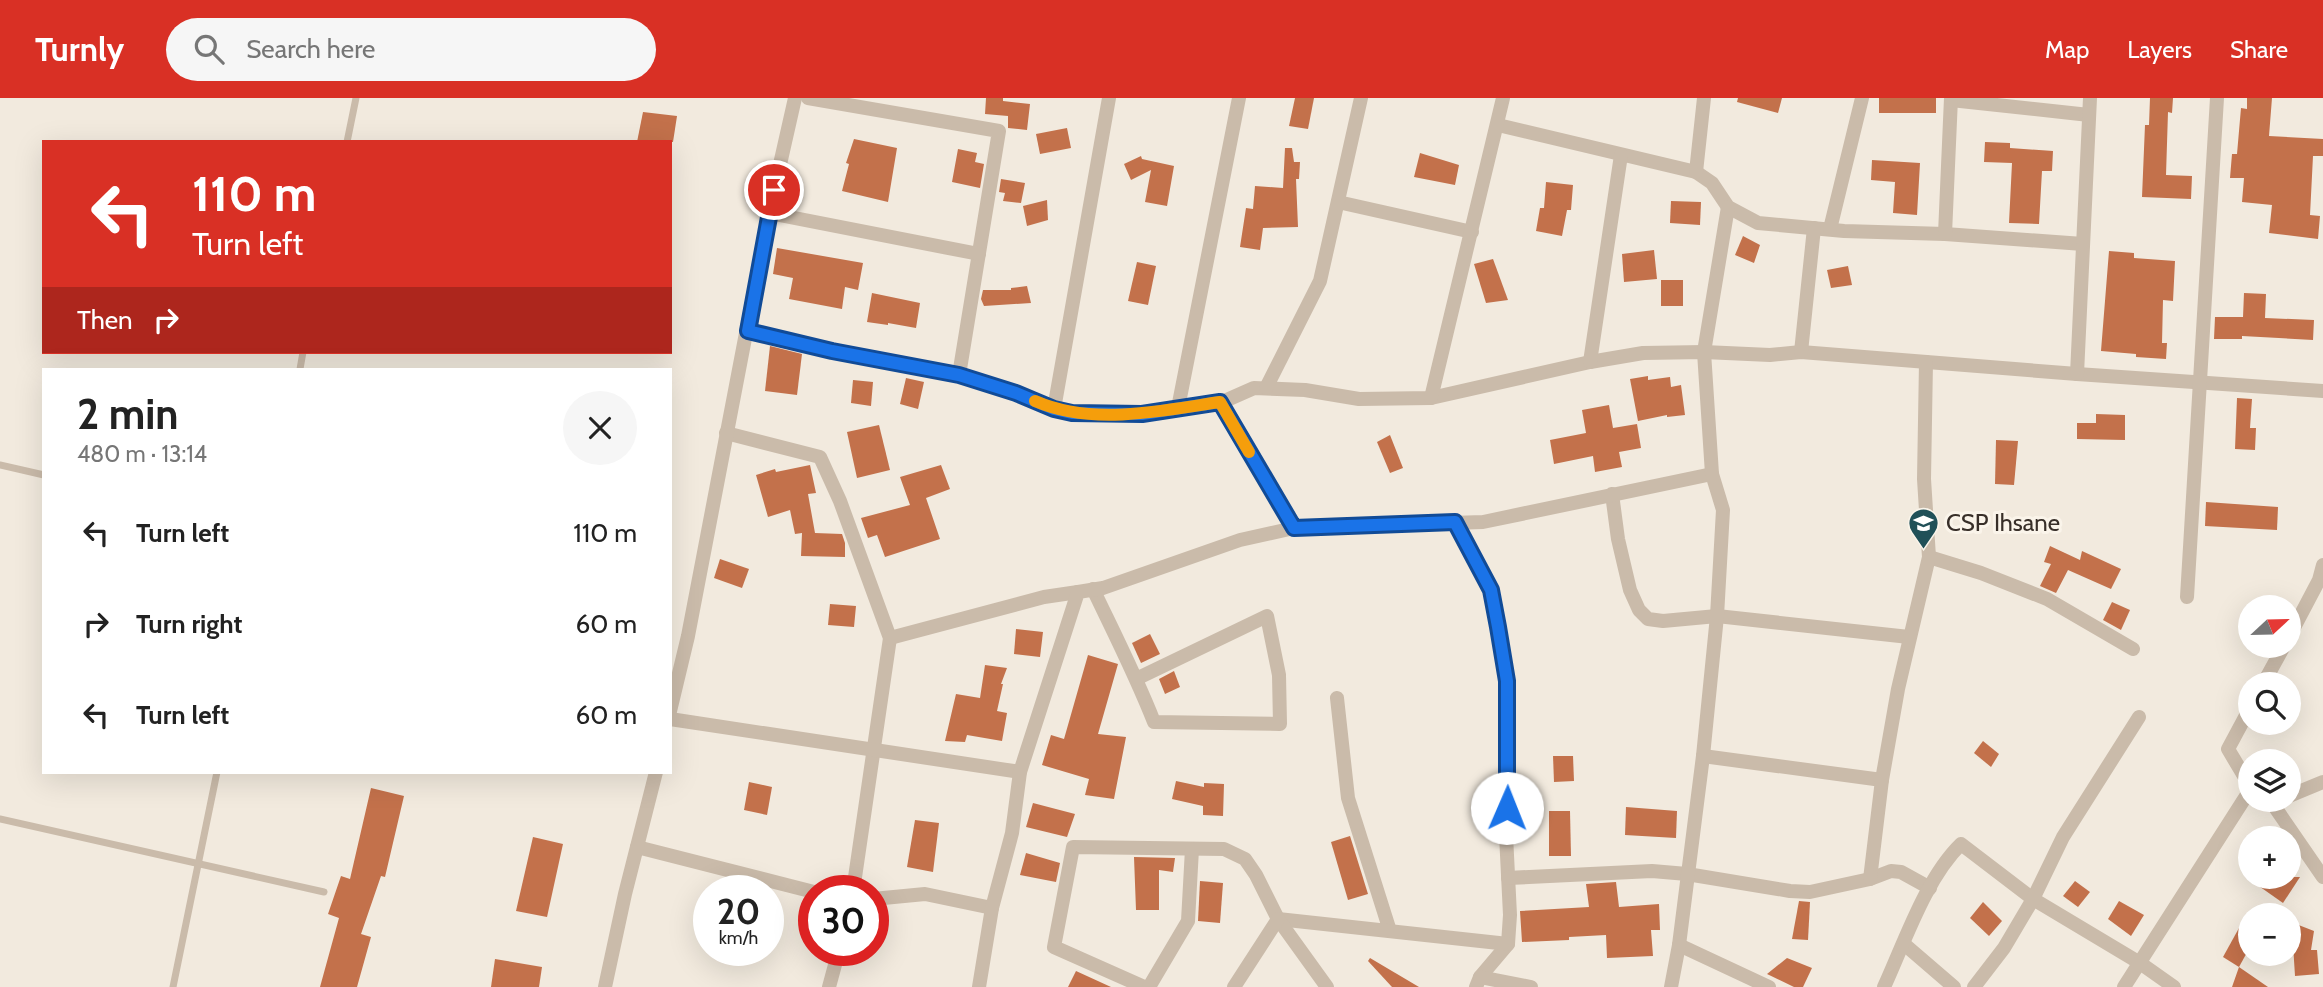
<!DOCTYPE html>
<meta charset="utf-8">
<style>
body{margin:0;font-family:Cabin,sans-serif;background:#f6f6f6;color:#222;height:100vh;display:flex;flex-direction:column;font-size:26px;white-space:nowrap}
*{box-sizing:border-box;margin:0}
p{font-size:23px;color:#767676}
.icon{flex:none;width:38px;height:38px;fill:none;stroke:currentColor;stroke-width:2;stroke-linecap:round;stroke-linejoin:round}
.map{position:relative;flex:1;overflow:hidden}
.details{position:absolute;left:42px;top:270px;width:630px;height:406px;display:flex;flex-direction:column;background:#fff;border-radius:0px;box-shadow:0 7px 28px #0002}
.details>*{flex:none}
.guide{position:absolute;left:42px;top:42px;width:630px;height:214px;border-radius:0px;box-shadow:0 7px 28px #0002;background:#d93025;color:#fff;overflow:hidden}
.needle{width:46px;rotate:68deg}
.controls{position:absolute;left:2238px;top:497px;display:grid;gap:14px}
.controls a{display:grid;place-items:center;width:63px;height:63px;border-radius:50%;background:#fff;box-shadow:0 7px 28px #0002;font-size:35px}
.speed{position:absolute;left:693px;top:777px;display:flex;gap:14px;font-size:35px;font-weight:700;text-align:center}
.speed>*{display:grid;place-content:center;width:91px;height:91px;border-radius:50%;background:#fff;box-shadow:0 7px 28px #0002;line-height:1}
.speed small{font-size:18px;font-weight:400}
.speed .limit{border:10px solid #d22;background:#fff;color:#111}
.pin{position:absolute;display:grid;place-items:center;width:60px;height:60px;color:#fff;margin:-30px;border:4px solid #fff;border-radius:50%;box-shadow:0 2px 7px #0007}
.me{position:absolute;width:77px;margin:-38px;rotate:1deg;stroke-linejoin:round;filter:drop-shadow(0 0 5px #0008)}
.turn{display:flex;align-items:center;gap:24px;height:147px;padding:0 35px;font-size:32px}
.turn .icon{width:91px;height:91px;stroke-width:2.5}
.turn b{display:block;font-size:49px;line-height:60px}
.then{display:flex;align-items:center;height:66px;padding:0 35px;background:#0003;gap:14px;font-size:26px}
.round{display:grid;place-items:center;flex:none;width:74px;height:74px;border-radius:37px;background:#f6f6f6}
.summary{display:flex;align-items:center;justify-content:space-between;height:119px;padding:0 35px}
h1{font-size:42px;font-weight:800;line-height:52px}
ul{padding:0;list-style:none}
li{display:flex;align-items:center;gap:21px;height:91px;padding:0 35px}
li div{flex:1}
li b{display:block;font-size:26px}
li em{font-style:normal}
header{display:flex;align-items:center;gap:42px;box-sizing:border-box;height:98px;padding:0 35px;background:#d93025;color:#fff}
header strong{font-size:33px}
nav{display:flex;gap:38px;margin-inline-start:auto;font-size:24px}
.search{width:490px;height:63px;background:#f6f6f6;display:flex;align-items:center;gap:18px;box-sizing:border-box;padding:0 24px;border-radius:38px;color:#767676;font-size:26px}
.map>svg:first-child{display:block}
</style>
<header>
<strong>Turnly</strong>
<div class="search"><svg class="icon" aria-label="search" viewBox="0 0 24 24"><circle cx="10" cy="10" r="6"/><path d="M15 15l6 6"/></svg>Search here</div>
<nav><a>Map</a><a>Layers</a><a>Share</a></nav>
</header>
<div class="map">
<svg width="2323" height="889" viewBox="0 0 2323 889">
<rect width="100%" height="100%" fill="#f2eade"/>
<!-- building -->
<g fill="#c3714b">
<polygon points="986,0 1003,0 1003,3 1030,6 1027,32 1008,30 1008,18 985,16"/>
<polygon points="1295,0 1314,0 1308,31 1289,28"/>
<polygon points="1738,0 1782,0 1778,15 1737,4"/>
<rect x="1879" y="0" width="57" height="15"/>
<polygon points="2150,0 2173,0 2172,15 2168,14 2166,77 2192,78 2191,101 2142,99 2145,27 2149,27"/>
<polygon points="2247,0 2272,0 2269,38 2323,41 2323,58 2313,58 2310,117 2320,118 2318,141 2269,135 2272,107 2242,104 2244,80 2230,80 2232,56 2237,56 2241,10 2247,11"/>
<polygon points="643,14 677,18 673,44 637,44"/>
<polygon points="1067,30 1071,50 1040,56 1036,36"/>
<polygon points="854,41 897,50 888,104 842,93 849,66 846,65"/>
<polygon points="1985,44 2010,45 2010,50 2053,53 2052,73 2042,73 2039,126 2009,125 2012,65 1984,64"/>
<polygon points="1285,50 1292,50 1294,64 1300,64 1299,81 1296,81 1298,129 1263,130 1260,152 1240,149 1246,110 1253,111 1255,88 1283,90"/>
<polygon points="958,51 977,55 975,64 984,66 980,90 952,84"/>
<polygon points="1420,55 1459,67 1455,87 1414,79"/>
<polygon points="1141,58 1142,61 1174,68 1167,108 1145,104 1151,72 1131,82 1124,66"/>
<polygon points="1872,62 1920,65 1917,117 1893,115 1895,84 1871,82"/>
<polygon points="1001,81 1025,85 1021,105 1003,103 1005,95 999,94"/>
<polygon points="1546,84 1573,87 1571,112 1567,112 1562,138 1536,133 1540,110 1544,110"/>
<polygon points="1047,102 1048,122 1027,128 1023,108"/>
<polygon points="1671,103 1701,104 1700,127 1670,125"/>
<polygon points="1743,138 1760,147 1754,165 1735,157"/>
<polygon points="777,150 863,165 858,192 845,189 842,211 789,201 793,180 773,176"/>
<polygon points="1654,152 1657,181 1624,184 1622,156"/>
<polygon points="2109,153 2134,155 2134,160 2175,163 2173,203 2163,202 2162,245 2167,245 2166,261 2136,259 2136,256 2101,253"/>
<polygon points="1493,161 1508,202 1486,205 1474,166"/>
<polygon points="1137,164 1156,168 1148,207 1128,203"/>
<polygon points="1848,168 1852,187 1831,190 1827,172"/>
<rect x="1661" y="182" width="22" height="26"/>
<polygon points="1027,188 1031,205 984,208 981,201 983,192 1011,192 1011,190"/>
<polygon points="872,195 920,205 916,230 888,225 888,227 867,224"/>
<polygon points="2244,195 2266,196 2265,220 2314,222 2313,242 2242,238 2242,241 2214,241 2215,219 2243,219"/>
<polygon points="770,248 802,256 797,297 765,293"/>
<polygon points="1648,278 1648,282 1670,279 1671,289 1681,287 1685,317 1667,319 1667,317 1638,323 1630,281"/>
<polygon points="906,280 924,284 918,311 900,306"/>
<polygon points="853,282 873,284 871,308 851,305"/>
<polygon points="2237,300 2252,301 2250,330 2256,330 2255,352 2235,351"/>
<polygon points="1609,307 1613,330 1637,326 1641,350 1619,354 1622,369 1595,374 1593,358 1554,366 1550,342 1586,335 1582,312"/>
<polygon points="2096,316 2125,317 2125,342 2077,341 2077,325 2096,325"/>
<polygon points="879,327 890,372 857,380 847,334"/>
<polygon points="1390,337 1403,370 1390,375 1377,344"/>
<polygon points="1996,342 2018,343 2014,387 1995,386"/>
<polygon points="810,367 816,395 808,396 815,435 842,436 845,445 845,459 801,458 802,435 795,436 790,412 768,419 756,377 775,371 776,374"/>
<polygon points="941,367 950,391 926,400 940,441 885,459 877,437 868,440 861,420 910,407 900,379"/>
<polygon points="2206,404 2278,409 2277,432 2205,428"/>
<polygon points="2050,448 2080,462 2082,453 2121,471 2111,491 2068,472 2056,495 2040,488 2051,466 2044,464"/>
<polygon points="720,461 749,471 742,490 714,480"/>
<polygon points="2112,504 2130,512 2121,532 2103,522"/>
<polygon points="830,506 856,508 854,529 828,527"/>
<polygon points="1016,531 1043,534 1040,559 1014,556"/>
<polygon points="1150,536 1160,556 1141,565 1132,545"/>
<polygon points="1088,557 1118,566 1098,636 1126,639 1114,701 1085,697 1089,681 1042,667 1051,637 1064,641"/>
<polygon points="985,567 1007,570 1001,586 1003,586 997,613 1007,615 1002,643 967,637 965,644 945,643 956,596 980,600"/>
<polygon points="1174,573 1180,589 1165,596 1159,581"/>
<polygon points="1983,643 1999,656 1991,669 1974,655"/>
<polygon points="1553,658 1573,658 1574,683 1554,684"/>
<polygon points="1176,683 1204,689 1204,685 1224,686 1223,718 1203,717 1203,708 1172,701"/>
<polygon points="749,684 772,689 767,717 744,712"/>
<polygon points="371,690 404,698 385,779 381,778 361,836 371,839 357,889 320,889 339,820 328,816 341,778 350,781"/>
<polygon points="1033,705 1075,716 1067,739 1026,729"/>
<polygon points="1626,709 1677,713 1676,740 1625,737"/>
<polygon points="1549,713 1570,713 1571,758 1549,758"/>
<polygon points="915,722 939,725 933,774 907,769"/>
<polygon points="1350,738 1368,796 1348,802 1331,744"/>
<polygon points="533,739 563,746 547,819 516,813"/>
<polygon points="1026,755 1060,765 1056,784 1020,777"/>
<polygon points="1134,759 1175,760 1173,774 1159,772 1159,812 1136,812"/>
<polygon points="2246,779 2300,779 2283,805"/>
<polygon points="1200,783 1223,785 1220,825 1198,823"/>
<polygon points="2075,783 2090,794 2078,809 2063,798"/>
<polygon points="1616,784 1619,809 1659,806 1660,832 1651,832 1653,858 1607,860 1606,837 1569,839 1569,842 1522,844 1520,813 1589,809 1586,786"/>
<polygon points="1799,803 1810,804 1808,842 1792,841"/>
<polygon points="2119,803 2144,817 2131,838 2108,821"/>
<polygon points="1983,804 2002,823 1989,838 1970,820"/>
<polygon points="2296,826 2314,833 2311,852 2317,852 2319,876 2295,878 2293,846"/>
<polygon points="2239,830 2250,837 2250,849 2239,869 2223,859"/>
<polygon points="1370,860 1419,889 1392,889 1368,863"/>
<polygon points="1787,860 1812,870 1803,889 1794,889 1767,876"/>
<polygon points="495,861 542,869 539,889 491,889"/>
<polygon points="2239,869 2268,889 2232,889"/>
<polygon points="1076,873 1111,889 1068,889"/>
</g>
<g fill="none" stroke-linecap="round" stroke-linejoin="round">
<!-- service -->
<g stroke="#cabbaa" stroke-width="7">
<polyline points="347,44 356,0"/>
<polyline points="300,271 303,254"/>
<polyline points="0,367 44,377"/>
<polyline points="0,721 324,794"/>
<polyline points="173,889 217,674"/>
</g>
<!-- minor -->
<g stroke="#cabbaa" stroke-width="14">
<polyline points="808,0 999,33 959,277"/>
<polyline points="1951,2 2089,17"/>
<polyline points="1498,27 1696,74 1712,85 1728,109 1758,125 1844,133 1945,136 2083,146"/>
<polyline points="1696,74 1704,0"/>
<polyline points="1338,104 1472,134"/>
<polyline points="769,115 979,156"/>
<polyline points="1830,131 1862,0"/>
<polyline points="1945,136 1951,0"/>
<polyline points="748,233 832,253 959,277 1016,295 1054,311 1072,315 1142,316 1220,305 1254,290 1305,292 1359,301 1431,300 1590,264 1643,255 1704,254 1770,257 1801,254 2077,276 2323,293"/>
<polyline points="1801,254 1814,130"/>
<polyline points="1590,264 1621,57"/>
<polyline points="2077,276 2090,0"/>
<polyline points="1266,290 1320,183 1361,0"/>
<polyline points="1431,300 1503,0"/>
<polyline points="1220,305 1294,430"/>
<polyline points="1178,310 1239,0"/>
<polyline points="1054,311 1109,0"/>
<polyline points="726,335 820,359 840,403 890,540 853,793"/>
<polyline points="1612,396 1618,441 1630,492 1639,512 1648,521 1663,523 1717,518 1909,539"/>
<polyline points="1455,424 1491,492 1507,583 1509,682 1506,737 1510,817 1508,846 1480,879 1476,889"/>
<polyline points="1929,459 1981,475 2047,501 2133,551"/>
<path d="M 1093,491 C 1114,535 1136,578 1154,624 L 1280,626 L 1279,577 L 1267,518 L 1136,581"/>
<polyline points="2187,499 2217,0"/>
<polyline points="2289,539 2319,482 2323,467"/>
<polyline points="890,540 1044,499 1078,494"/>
<polyline points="2263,586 2284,548"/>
<polyline points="1337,600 1348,700 1390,833"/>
<polyline points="2250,610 2228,651 2250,688"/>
<polyline points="670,613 688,538 769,115 795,0"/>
<polyline points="670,621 1020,674"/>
<polyline points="1703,658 1882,682"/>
<polyline points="2289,698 2323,684"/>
<polyline points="2270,702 2323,779"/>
<polyline points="637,749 814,794"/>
<polyline points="1508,780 1652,773 1687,776 1790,793 1810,794 1870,781 1891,773 1901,774 1930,790"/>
<polyline points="1870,781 1882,682 1898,591 1929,459 1924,381 1926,264"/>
<polyline points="873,801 925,796 992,810"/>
<polyline points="1278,821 1508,846"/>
<polyline points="1904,846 1954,889"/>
<polyline points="1679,847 1769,889"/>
<polyline points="1480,879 1531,889"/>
<polyline points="605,889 625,796 656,674"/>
<polyline points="829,889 839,852"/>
<polyline points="979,889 992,810 1012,735 1020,674 1078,494 1103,490 1240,442 1294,430 1483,424 1712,376"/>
<polyline points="1144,889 1054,849 1073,749 1224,751 1245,761 1256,777 1278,821 1327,889"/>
<polyline points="1149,889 1188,823 1192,751"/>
<polyline points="1234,889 1278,821"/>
<polyline points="1671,889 1679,847 1703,658 1717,518 1723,412 1712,376 1704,254 1728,109"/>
<path d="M 1884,889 C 1905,843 1926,780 1961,746 L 2033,801 L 2140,865 L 2174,889"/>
<polyline points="1974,889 2004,850 2033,801 2063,739 2139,619"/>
<polyline points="2124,889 2250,692"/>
</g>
</g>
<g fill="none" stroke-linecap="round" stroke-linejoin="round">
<defs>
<polyline id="route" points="774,92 748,233 832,253 959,277 1016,295 1054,311 1072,315 1142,316 1220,304 1294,430 1455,424 1491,492 1498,529 1507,583 1507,710"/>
</defs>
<!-- route casing -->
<use href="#route" stroke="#114b97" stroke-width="18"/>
<!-- route -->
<use href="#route" stroke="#1a73e8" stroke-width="12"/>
<!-- slow -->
<path stroke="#f59e0b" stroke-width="12" d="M 1035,303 C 1092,328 1159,313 1220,304 L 1249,354"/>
</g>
<!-- icons -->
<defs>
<symbol id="school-pin" viewBox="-11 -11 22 30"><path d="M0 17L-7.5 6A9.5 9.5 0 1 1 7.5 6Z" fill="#205058" stroke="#faf4ea"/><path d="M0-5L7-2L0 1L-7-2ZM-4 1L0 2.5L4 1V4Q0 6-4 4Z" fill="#fff"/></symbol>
</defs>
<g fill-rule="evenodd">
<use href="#school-pin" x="1906" y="408" width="35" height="47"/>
</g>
<g text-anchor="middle" stroke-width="6" stroke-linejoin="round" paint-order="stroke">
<!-- poi labels -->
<g font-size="24" fill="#382f29" stroke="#faf4ea" text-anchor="start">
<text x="1946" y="433">CSP Ihsane</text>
</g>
</g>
</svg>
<div class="controls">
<a><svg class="needle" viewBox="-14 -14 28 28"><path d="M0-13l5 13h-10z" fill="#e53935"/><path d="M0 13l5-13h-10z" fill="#767676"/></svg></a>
<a><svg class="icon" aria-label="search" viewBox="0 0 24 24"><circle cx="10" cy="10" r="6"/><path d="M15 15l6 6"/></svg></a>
<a><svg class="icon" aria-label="layers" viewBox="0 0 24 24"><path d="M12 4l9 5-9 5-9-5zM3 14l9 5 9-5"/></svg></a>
<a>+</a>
<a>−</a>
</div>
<div class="speed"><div>20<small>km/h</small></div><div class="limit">30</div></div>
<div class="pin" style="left:774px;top:92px;background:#d93025"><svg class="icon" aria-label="arrive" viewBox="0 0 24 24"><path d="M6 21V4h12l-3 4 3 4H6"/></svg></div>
<svg class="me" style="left:1507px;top:710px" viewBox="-20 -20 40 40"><circle r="19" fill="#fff"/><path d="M0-13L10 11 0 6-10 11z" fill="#1a73e8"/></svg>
<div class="guide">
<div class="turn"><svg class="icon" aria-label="left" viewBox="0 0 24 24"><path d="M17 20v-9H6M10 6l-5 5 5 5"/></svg><div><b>110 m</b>Turn left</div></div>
<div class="then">Then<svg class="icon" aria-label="right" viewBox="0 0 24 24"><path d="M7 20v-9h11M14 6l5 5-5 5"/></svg></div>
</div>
<section class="details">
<div class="summary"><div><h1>2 min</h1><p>480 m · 13:14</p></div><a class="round"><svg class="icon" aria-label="close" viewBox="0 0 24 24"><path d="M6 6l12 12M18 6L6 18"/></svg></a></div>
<ul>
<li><svg class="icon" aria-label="left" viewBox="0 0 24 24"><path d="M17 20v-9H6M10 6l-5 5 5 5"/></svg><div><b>Turn left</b></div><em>110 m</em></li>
<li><svg class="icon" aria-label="right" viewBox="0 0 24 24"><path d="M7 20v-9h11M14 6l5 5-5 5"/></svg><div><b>Turn right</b></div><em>60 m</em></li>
<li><svg class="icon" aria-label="left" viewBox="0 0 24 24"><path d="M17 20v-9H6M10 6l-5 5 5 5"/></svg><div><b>Turn left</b></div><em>60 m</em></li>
</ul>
</section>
</div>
